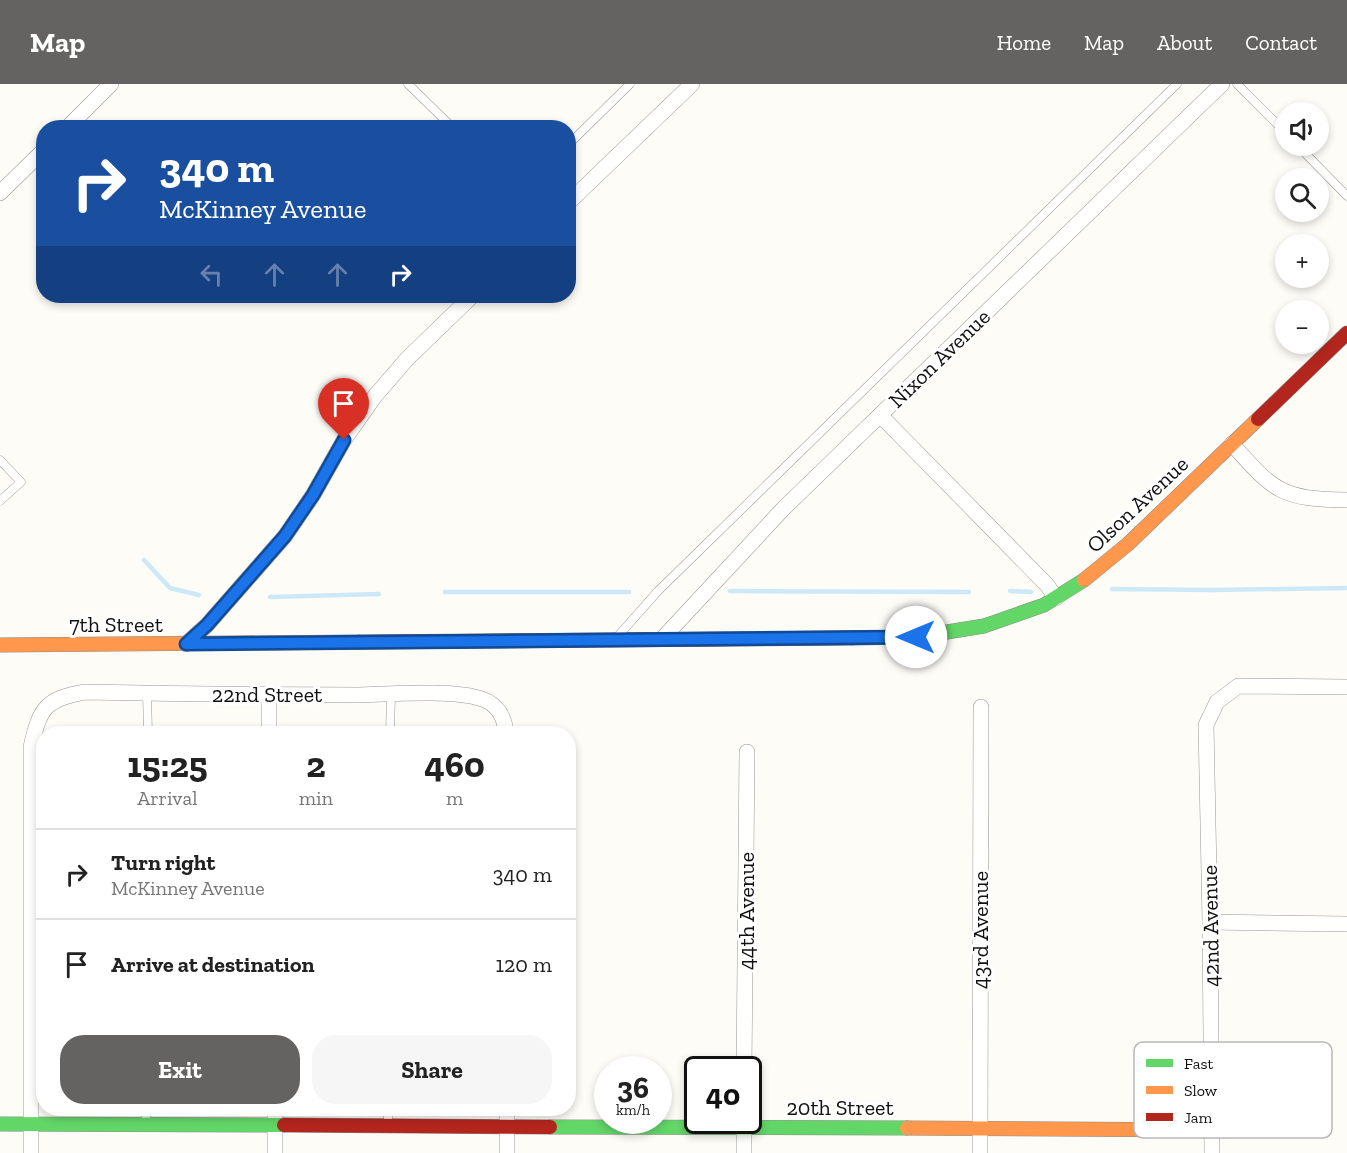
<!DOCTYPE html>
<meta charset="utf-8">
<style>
body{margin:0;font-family:"Zilla Slab",serif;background:#f6f6f6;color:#222;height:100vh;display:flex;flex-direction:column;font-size:22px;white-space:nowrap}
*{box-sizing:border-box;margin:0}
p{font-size:20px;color:#767676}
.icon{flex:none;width:33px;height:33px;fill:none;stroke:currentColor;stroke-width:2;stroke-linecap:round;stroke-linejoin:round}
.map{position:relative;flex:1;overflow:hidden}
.side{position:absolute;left:36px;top:642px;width:540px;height:390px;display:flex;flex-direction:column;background:#fff;border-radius:24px;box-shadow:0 3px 9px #0003}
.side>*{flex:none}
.hud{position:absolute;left:36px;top:36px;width:540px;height:183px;border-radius:24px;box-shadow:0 3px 9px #0003;background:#1a4fa0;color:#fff;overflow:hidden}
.fabs{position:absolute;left:1275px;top:18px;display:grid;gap:12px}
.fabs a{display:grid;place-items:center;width:54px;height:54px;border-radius:50%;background:#fff;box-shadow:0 3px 9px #0003;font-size:30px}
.speed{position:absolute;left:594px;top:972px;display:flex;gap:12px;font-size:30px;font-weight:700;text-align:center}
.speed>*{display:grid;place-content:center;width:78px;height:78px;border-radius:50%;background:#fff;box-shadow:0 3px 9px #0003;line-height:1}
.speed small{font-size:15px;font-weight:400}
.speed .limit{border:3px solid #111;border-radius:9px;background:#fff;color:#111}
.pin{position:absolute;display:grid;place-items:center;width:51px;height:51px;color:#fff;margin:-62px -26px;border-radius:50% 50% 50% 0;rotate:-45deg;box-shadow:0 0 6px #0007}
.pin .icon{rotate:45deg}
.me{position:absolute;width:66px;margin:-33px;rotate:270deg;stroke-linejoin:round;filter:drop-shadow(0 0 4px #0008)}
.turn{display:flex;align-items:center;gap:21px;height:126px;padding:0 24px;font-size:27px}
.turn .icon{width:78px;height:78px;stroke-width:2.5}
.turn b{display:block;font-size:42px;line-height:51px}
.lanes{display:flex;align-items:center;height:57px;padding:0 24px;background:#0003;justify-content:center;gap:30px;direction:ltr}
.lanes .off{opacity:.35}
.eta{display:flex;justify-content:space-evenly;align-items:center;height:102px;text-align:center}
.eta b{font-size:36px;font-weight:700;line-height:42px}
.primary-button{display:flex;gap:12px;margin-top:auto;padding:12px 24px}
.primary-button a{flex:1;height:69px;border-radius:24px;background:#646362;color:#fff;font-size:24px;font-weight:700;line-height:69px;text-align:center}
.primary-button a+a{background:#f6f6f6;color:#222}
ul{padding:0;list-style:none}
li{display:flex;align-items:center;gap:18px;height:90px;padding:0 24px;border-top:2px solid #e0e0e0}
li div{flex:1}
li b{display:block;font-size:22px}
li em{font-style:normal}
header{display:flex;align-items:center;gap:36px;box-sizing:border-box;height:84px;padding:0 30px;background:#646362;color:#fff}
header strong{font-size:28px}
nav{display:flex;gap:33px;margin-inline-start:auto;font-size:21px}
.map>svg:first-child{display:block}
</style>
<header>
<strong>Map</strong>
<nav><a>Home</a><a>Map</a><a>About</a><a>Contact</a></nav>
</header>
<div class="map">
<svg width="1347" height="1069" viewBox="0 0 1347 1069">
<rect width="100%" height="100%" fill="#fdfcf7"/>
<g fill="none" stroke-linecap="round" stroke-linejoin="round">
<!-- stream -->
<g stroke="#cde8f7" stroke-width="4.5">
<polyline points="144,476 170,504 199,511"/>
<polyline points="1112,505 1211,506 1347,504"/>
<polyline points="730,507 969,508"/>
<polyline points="1010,507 1031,508"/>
<polyline points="445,508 629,508"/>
<polyline points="270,513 379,510"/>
</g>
<defs>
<g id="lane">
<polyline points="408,0 453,44"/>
<polyline points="1237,0 1286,49"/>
<polyline points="568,61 630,0"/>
<polyline points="1298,62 1347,112"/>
<polyline points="0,376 21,398 0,417"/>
<polyline points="618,552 658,507 1177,0"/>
<polyline points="147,609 148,650"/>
<polyline points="390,650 391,610"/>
<polyline points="388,1024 388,1041"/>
<polyline points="146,1040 146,1024"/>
</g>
<g id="street">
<polyline points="67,44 111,0"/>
<polyline points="0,109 44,66"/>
<polyline points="568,119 692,0"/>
<polyline points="880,331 1047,501 1056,514"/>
<path d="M 1232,360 C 1275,408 1281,415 1347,416"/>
<polyline points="662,555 783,425 1222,0"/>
<polyline points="186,560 207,541 285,452 313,411 344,356 375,312 407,275 472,212"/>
<polyline points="269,611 269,650"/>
<polyline points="1210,838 1347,840"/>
<polyline points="744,986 747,668"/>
<path d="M 31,1069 L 31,663 C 40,624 45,615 85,608 C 176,610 267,611 359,611 C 390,610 455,605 482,615 C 497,620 505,633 506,650"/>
<polyline points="275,1069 275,1024"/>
<polyline points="507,1069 507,1024"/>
<polyline points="744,1069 744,1036"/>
<polyline points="980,1069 981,623"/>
<polyline points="1212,1069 1210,838 1206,641 1217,618 1238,602 1347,603"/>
</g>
<g id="fast">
<polyline points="852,554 916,553 984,542 1044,521 1084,496"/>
<polyline points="0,1040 284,1041"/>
<polyline points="550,1043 907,1044"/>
</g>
<g id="slow">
<polyline points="1084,496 1128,460 1258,335"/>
<polyline points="0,561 359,558"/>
<polyline points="907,1044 1212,1046"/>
</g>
<g id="jam">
<polyline points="1258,335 1347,249"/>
<polyline points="359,558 852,554"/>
<polyline points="284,1041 550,1043"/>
</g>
</defs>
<!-- lane casing -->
<use href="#lane" stroke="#979795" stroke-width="9"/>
<!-- street casing -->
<use href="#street" stroke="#979795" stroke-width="16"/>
<!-- fast casing -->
<use href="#fast" stroke="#8e8d8b" stroke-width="15"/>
<!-- slow casing -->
<use href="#slow" stroke="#8e8d8b" stroke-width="15"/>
<!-- jam casing -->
<use href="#jam" stroke="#8e8d8b" stroke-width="15"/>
<!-- lane -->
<use href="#lane" stroke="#fffffe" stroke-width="8"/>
<!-- street -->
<use href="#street" stroke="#fffffe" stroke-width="15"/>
<!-- fast -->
<use href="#fast" stroke="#63d668" stroke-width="14"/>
<!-- slow -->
<use href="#slow" stroke="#ff974d" stroke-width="14"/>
<!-- jam -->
<use href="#jam" stroke="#b3261e" stroke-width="14"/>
</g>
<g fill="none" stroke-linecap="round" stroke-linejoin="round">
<defs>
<polyline id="route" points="344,356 313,411 285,452 207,541 186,560 916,553"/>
</defs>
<!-- route casing -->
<use href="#route" stroke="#114b97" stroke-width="15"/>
<!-- route -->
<use href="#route" stroke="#1a73e8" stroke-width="10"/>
</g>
<g text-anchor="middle" stroke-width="6" stroke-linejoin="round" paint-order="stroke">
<!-- street labels -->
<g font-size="22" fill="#111" stroke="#fff">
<text transform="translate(939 274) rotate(-44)" y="8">Nixon Avenue</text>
<text transform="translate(1137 420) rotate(-43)" y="8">Olson Avenue</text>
<text x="116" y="548">7th Street</text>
<text x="267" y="618">22nd Street</text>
<text transform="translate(746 827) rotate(-90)" y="8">44th Avenue</text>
<text transform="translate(1210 842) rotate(-91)" y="8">42nd Avenue</text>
<text transform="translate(980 846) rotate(-90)" y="8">43rd Avenue</text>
<text x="840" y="1031">20th Street</text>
</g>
</g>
<!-- legend -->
<rect x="1134" y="958" width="198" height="96" rx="9" fill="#fff" stroke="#b8b8b8" stroke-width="1.5"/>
<rect x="1146" y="975" width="27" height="8" fill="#63d668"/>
<rect x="1146" y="1002" width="27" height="8" fill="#ff974d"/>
<rect x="1146" y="1029" width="27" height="8" fill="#b3261e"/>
<g font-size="16" fill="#111">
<text x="1184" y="985">Fast</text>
<text x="1184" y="1012">Slow</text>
<text x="1184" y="1039">Jam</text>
</g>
</svg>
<div class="fabs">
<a><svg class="icon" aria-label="sound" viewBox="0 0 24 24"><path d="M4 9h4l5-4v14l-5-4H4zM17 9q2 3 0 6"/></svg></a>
<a><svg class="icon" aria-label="search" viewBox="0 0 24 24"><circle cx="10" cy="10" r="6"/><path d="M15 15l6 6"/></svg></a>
<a>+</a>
<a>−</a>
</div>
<div class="speed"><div>36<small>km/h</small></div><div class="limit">40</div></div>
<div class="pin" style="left:344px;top:356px;background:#d93025"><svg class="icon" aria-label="arrive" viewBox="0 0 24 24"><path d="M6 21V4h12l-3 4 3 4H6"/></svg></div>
<svg class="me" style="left:916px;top:553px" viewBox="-20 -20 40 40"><circle r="19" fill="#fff"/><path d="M0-13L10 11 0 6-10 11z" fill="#1a73e8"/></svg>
<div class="hud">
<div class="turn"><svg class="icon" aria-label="right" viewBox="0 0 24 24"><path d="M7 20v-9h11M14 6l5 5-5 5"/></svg><div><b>340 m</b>McKinney Avenue</div></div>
<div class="lanes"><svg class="icon off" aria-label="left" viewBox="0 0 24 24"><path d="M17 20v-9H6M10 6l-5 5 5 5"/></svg><svg class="icon off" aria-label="ahead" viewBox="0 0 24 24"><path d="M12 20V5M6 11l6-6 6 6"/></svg><svg class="icon off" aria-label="ahead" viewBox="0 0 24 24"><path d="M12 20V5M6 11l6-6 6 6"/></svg><svg class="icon" aria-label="right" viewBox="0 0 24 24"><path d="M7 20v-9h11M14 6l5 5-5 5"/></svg></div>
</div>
<section class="side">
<div class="eta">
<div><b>15:25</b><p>Arrival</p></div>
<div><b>2</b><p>min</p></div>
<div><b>460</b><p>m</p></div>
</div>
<ul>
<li><svg class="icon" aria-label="right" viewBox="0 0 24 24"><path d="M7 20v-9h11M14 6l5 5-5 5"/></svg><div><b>Turn right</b><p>McKinney Avenue</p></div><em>340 m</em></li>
<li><svg class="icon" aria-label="arrive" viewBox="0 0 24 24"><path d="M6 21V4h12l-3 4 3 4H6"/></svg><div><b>Arrive at destination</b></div><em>120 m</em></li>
</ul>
<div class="primary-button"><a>Exit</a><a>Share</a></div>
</section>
</div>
